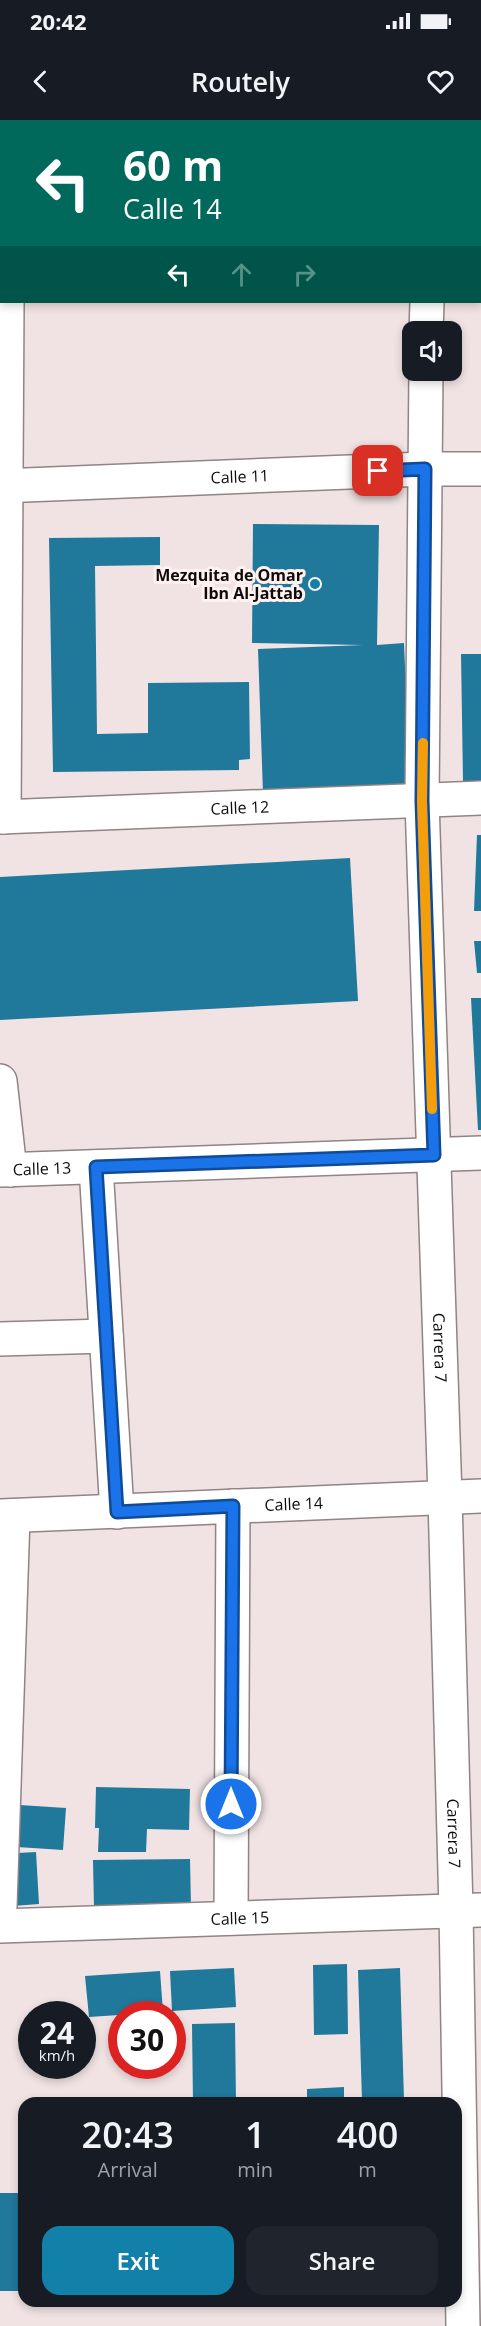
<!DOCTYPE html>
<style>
body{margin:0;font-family:"Open Sans",sans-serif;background:#20242c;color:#f1f3f6;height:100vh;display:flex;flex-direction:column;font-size:22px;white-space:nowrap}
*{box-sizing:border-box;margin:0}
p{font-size:20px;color:#9ea1a6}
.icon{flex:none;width:33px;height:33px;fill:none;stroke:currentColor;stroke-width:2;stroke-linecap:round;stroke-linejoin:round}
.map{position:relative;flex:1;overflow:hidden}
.drawer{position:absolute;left:18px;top:1977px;width:444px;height:210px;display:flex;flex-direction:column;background:#171b24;border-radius:18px;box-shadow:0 3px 9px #0003}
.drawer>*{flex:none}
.guide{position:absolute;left:0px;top:0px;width:482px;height:183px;box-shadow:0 3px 9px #0003;background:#00695c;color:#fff;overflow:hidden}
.fabs{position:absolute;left:402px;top:201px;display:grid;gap:12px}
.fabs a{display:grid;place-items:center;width:60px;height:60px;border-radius:12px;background:#171b24;box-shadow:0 3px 9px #0003;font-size:30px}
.speed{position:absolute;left:18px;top:1881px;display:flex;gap:12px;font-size:30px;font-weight:700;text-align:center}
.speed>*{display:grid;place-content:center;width:78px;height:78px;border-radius:50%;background:#171b24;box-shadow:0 3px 9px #0003;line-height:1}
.speed small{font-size:15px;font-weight:400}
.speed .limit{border:9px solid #d22;background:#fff;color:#111}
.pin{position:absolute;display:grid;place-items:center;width:51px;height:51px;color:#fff;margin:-26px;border-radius:12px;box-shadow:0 3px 9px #0006}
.me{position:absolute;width:66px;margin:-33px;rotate:0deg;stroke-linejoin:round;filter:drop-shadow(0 0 4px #0008)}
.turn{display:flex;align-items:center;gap:21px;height:126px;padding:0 24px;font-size:27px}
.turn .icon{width:78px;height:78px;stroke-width:2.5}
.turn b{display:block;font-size:42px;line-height:51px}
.lanes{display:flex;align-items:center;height:57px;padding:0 24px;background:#0003;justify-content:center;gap:30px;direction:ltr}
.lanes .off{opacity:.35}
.eta{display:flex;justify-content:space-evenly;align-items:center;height:102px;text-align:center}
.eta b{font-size:36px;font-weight:600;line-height:42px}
.primary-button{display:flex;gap:12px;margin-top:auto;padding:12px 24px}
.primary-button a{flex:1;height:69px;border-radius:18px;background:#1281a9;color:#fff;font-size:24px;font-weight:600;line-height:69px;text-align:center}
.primary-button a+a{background:#20242c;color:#f1f3f6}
.status{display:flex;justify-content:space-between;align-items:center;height:42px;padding:0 30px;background:#171b24;direction:ltr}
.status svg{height:16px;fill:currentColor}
header{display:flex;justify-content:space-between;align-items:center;height:78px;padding:0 24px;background:#171b24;font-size:27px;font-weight:600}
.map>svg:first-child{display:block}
</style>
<div class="status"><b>20:42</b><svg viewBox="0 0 49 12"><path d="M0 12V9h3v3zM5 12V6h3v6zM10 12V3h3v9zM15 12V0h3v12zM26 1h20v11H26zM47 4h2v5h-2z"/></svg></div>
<header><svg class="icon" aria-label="back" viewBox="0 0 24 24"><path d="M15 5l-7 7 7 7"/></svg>Routely<svg class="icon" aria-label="heart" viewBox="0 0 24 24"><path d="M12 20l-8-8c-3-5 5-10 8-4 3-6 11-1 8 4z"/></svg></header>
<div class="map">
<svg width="481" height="2206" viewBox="0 0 481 2206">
<rect width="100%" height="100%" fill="#f1e3e3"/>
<!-- building -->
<g fill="#20789b">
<polygon points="253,404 379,405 377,525 404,523 410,668 263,673 258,529 363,525 252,523"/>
<polygon points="160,417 160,445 95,446 97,614 148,613 148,563 249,562 250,639 239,640 239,650 53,652 49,418"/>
<polygon points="461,534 481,534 481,662 463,662"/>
<polygon points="477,715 481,715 481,791 474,791"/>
<polygon points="350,738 358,881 0,900 0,757"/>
<polygon points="474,821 481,821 481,853 477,853"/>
<polygon points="471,878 481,878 481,1010 478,1010"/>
<polygon points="96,1667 190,1669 189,1710 147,1709 146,1732 98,1732 99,1708 95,1708"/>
<polygon points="4,1684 66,1688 63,1730 2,1726"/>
<polygon points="36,1732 39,1784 0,1787 0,1734"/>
<polygon points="190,1739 191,1787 94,1788 93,1740"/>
<polygon points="347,1844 348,1914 314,1915 313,1845"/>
<polygon points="234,1848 236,1887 172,1891 170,1851"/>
<polygon points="400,1848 404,1980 362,1981 358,1850"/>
<polygon points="160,1851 163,1892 89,1897 85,1856"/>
<polygon points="235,1903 236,1983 193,1983 192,1904"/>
<polygon points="344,1967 344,1983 307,1983 307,1969"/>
<rect x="0" y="2073" width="24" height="98"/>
</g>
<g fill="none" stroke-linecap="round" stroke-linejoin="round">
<defs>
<g id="minor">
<polyline points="428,2 428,0"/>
<polyline points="0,20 2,20"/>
<polyline points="480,26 481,26"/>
<polyline points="426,212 427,182"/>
<path id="s1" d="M 426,250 L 422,681 L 445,1377 L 456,1791 L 463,2206"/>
<path id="s2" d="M 0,366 L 425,349 L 481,349"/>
<path id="s3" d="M 0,697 L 481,678"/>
<polyline points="4,697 7,182"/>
<polyline points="0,961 10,1050"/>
<polyline points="96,1047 117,1392"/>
<path id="s4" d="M 0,1050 L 481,1033"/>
<polyline points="0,1219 106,1216"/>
<path id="s5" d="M 0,1396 L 481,1376"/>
<polyline points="0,1786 13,1396"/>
<polyline points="231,1798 233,1386"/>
<path id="s6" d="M 0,1806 L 481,1790"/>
</g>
</defs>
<!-- minor casing -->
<use href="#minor" stroke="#908484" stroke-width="36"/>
<!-- minor -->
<use href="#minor" stroke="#fff" stroke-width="33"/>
</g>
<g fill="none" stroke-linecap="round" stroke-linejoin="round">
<defs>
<polyline id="route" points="231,1684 233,1386 117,1392 96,1047 434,1035 422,681 425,349 378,351"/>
</defs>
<!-- route casing -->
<use href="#route" stroke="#114b97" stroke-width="15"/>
<!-- route -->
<use href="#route" stroke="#1a73e8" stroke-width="10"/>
<!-- slow -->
<polyline stroke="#f59e0b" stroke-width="10" points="423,623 422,681 432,989"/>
</g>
<!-- markers -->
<circle fill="#1281a9" stroke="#fef1f0" stroke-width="2" cx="315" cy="464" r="6"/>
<g text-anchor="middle" stroke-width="6" stroke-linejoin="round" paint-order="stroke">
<!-- street labels -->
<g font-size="16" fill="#0f0b0b" stroke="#fef1f0">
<text dy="6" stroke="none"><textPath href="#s2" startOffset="240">Calle 11</textPath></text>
<text dy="6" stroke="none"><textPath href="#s3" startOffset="240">Calle 12</textPath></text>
<text dy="6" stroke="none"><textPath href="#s4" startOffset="42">Calle 13</textPath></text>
<text dy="6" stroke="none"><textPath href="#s1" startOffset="978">Carrera 7</textPath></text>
<text dy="6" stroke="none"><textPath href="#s5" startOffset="294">Calle 14</textPath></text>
<text dy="6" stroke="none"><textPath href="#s1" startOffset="1464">Carrera 7</textPath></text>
<text dy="6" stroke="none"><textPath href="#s6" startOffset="240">Calle 15</textPath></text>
</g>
<!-- poi labels -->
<g font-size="16" font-weight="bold" fill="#0f0b0b" stroke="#fef1f0" text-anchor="end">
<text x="303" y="461">Mezquita de Omar<tspan x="303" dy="18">Ibn Al-Jattab</tspan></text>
</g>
</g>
</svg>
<div class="fabs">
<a><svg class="icon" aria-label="sound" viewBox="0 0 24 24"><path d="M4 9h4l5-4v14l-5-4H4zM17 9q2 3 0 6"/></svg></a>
</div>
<div class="speed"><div>24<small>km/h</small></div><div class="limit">30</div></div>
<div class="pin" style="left:378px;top:351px;background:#d93025"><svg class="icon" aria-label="arrive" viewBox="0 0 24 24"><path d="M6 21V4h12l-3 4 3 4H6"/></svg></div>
<svg class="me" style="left:231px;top:1684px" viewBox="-20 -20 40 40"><circle r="17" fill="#1a73e8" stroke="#fff" stroke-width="3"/><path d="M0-11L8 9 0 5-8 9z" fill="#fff"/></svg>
<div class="guide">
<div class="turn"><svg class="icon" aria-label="left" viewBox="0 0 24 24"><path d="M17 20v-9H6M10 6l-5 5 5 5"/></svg><div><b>60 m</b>Calle 14</div></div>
<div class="lanes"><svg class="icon" aria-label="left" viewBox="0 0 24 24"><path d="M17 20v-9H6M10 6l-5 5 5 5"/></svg><svg class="icon off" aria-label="ahead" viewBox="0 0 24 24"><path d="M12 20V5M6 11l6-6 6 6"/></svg><svg class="icon off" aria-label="right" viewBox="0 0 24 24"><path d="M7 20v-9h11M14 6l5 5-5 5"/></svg></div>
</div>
<section class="drawer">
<div class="eta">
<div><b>20:43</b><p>Arrival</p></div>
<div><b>1</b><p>min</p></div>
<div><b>400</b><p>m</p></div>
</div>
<div class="primary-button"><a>Exit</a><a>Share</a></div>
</section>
</div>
